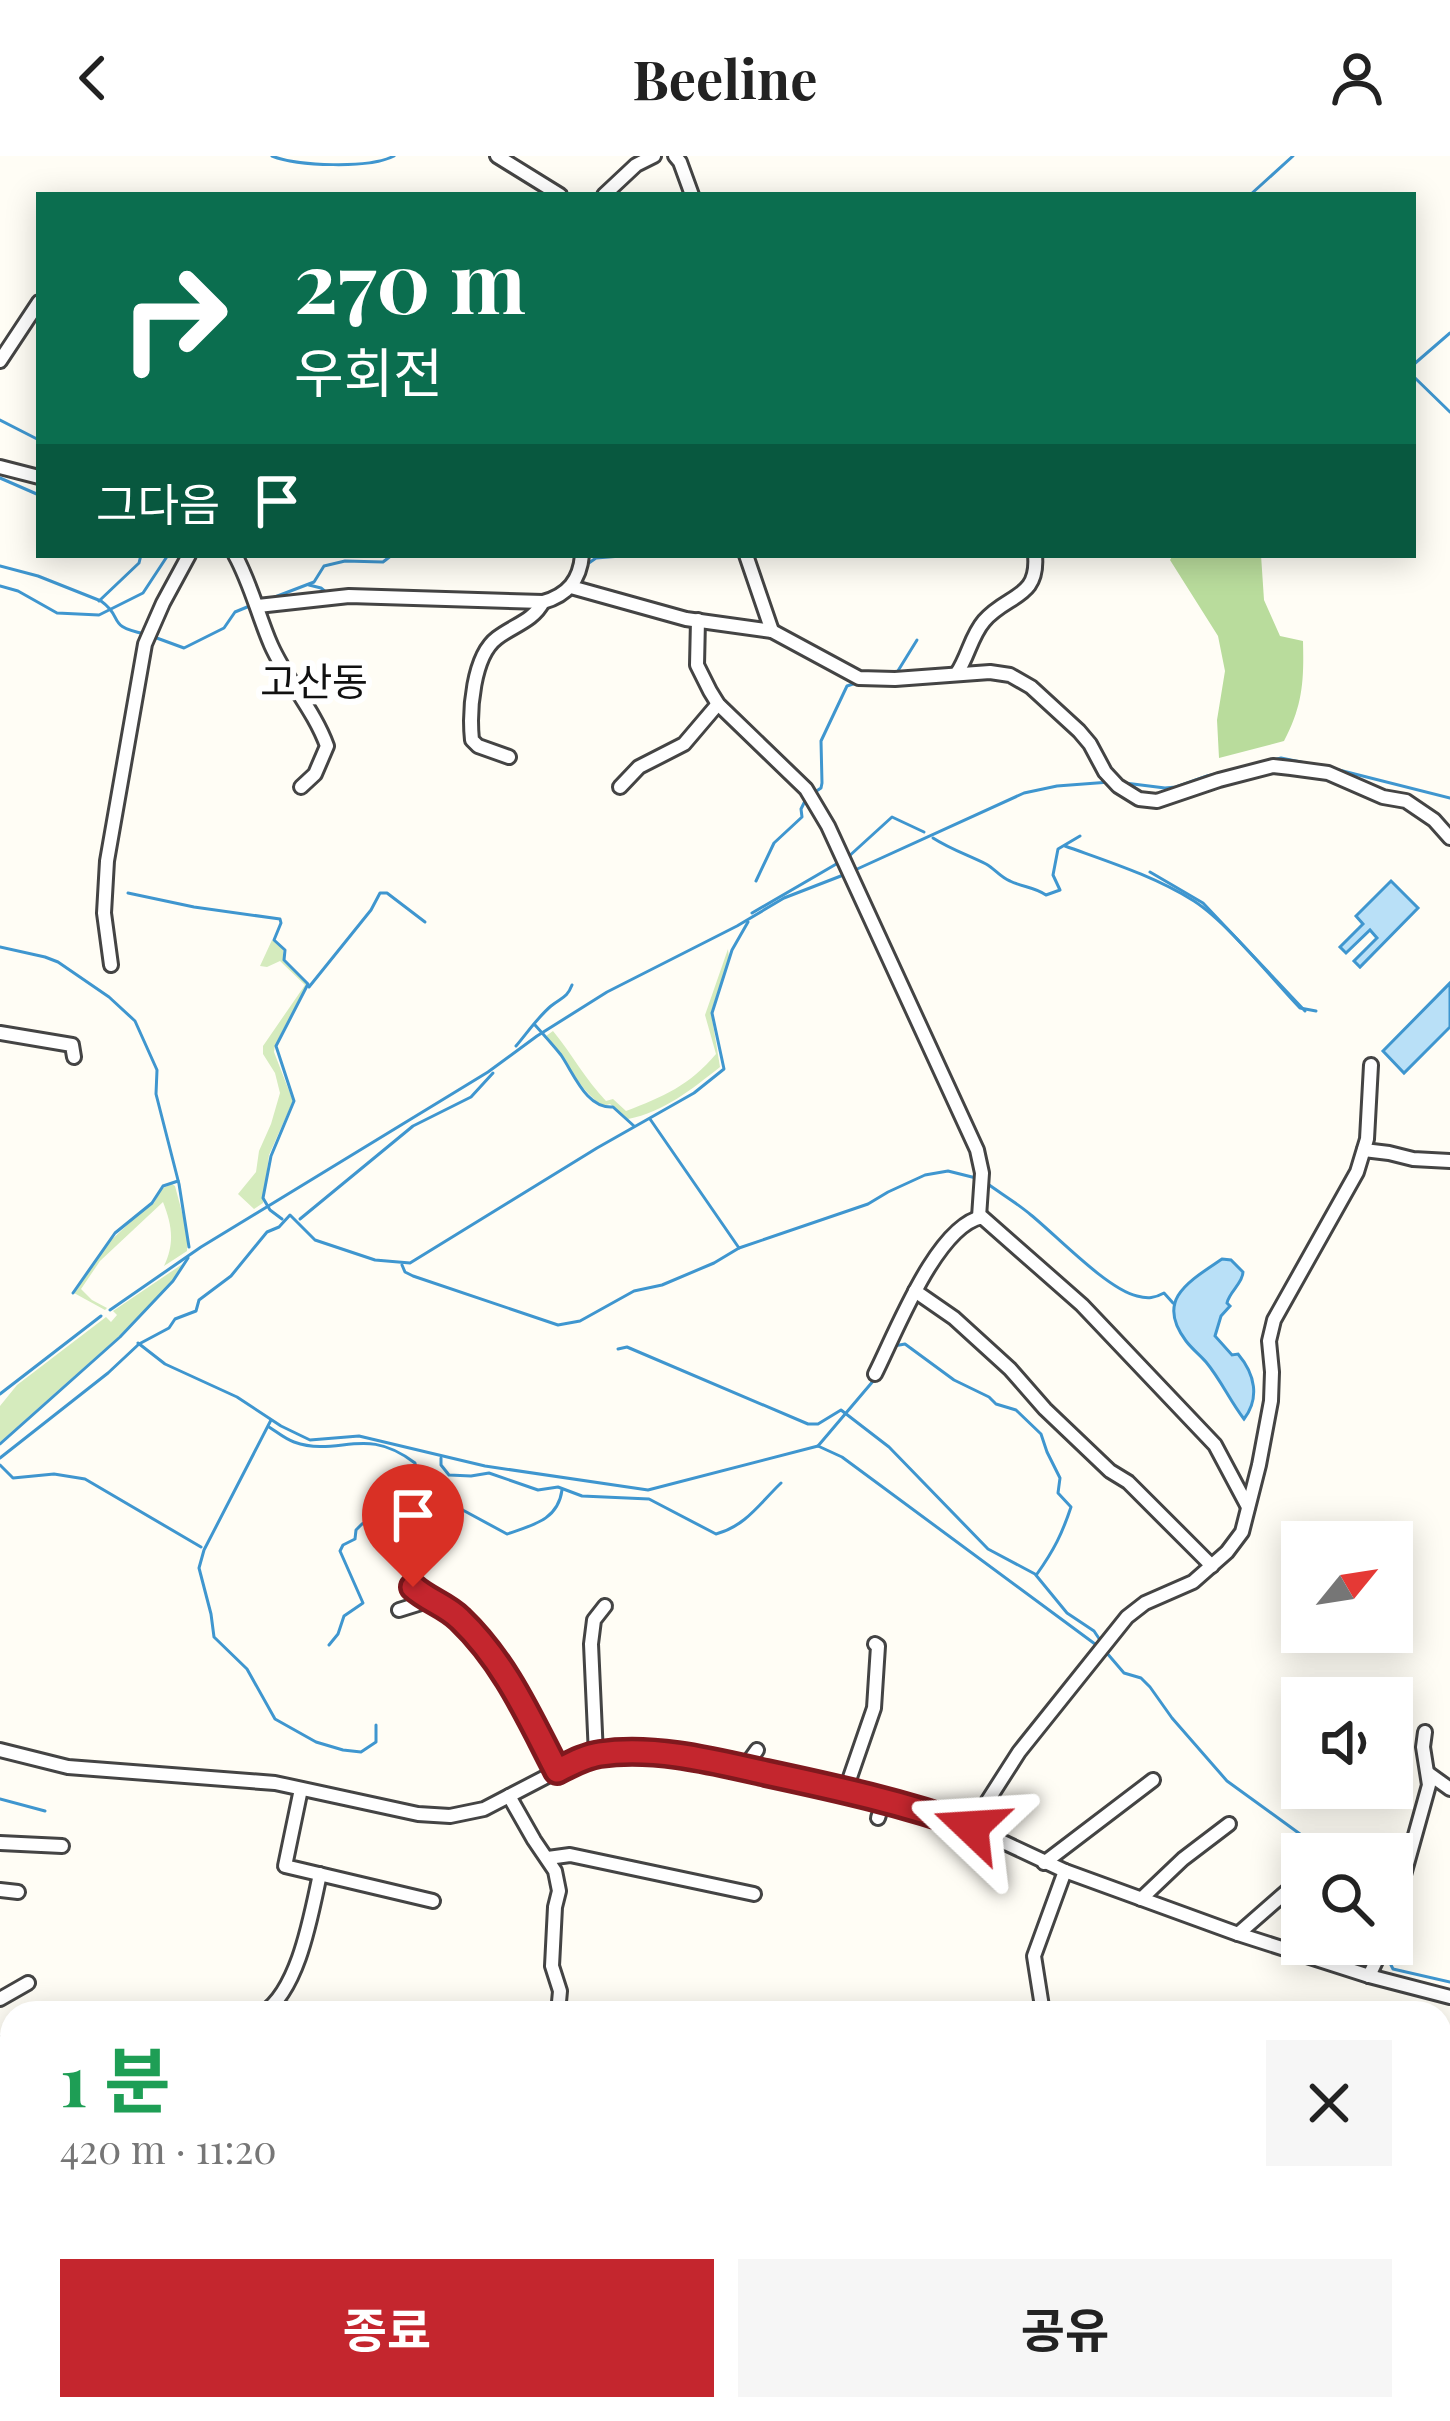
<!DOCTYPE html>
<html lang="ko">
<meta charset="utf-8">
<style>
body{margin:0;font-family:"Playfair Display","Noto Sans KR",serif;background:#f6f6f6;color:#222;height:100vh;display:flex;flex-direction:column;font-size:45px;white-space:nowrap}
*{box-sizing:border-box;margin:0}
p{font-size:39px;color:#767676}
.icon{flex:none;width:66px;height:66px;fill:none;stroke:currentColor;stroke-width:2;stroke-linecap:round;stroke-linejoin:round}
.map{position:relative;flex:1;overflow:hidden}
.side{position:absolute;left:0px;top:1845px;width:1452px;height:420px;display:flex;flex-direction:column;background:#fff;border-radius:36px 36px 0 0;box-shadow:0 6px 30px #0003}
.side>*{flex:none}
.guide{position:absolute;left:36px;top:36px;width:1380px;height:366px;border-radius:0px;box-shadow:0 6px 30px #0003;background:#0b6e4f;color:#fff;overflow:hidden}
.needle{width:78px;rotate:60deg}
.fabs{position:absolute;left:1281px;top:1365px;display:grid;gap:24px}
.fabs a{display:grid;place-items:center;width:132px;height:132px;border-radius:0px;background:#fff;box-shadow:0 6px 30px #0003;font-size:60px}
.pin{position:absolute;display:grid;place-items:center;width:102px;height:102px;color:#fff;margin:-123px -51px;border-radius:50% 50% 50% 0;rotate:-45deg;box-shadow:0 0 12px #0007}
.pin .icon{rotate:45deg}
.me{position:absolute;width:132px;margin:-66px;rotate:290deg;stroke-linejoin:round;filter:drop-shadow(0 0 9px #0008)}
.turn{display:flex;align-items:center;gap:42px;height:252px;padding:0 60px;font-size:54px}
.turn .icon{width:156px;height:156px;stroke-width:2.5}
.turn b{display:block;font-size:84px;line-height:102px}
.then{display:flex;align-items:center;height:114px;padding:0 60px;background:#0003;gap:24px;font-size:45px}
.round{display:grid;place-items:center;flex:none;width:126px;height:126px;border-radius:0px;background:#f6f6f6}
.headline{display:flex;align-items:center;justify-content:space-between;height:204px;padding:0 60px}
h1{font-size:72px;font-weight:700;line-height:90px;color:#1e9e55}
.action{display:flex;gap:24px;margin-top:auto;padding:24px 60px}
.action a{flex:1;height:138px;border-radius:0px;background:#c4262e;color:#fff;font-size:48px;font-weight:700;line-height:138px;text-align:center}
.action a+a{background:#f6f6f6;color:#222}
header{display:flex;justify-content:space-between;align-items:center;height:156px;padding:0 60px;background:#fff;font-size:54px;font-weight:700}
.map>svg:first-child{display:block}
</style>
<header><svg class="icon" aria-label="back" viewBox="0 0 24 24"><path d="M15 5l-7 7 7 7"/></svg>Beeline<svg class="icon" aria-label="person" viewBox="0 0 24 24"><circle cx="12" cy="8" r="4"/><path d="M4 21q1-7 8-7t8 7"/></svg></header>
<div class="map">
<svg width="1450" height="2265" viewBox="0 0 1450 2265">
<rect width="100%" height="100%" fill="#fffdf5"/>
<!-- green -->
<g fill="#d5ebbd">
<polygon points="272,784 283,792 283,805 307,828 275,889 274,896 293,945 269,999 263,1047 254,1053 238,1038 256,1016 259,995 271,968 280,937 275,917 263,898 263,890 305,829 280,805 267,811 260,810"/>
<path d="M 728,793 L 729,802 L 711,856 L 720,911 C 692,933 664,956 628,963 L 610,948 L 603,950 C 577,933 567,902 546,880 L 553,875 C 572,898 585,923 606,945 L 613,943 L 626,955 C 663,941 690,929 716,898 L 705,859 Z"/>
<path d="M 172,1028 L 175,1030 L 188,1079 L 187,1095 L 164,1110 C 175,1087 172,1069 163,1046 L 100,1105 L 81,1133 L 92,1144 L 107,1152 L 105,1154 L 74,1137 L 105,1090 L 142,1055 L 154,1047 L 161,1033 Z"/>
<polygon points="184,1107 172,1125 118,1181 0,1286 0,1250 17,1229 106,1161 111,1166 117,1159 113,1155"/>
</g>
<!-- forest -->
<path fill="#b9dc9c" d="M 1173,399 L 1261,399 L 1264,444 L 1280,480 L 1303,485 C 1304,524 1303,549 1284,585 L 1219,602 L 1217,564 L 1225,515 L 1218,480 L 1170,404 Z"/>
<!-- water -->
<g fill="#b9e0f7" stroke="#3f96cf" stroke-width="3">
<polygon points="1391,725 1418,752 1360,811 1354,805 1377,782 1370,774 1346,797 1340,791 1363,768 1356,760"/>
<polygon points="1450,827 1450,871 1404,917 1383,895"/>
<path d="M 1222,1103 L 1231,1104 L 1243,1116 C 1243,1127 1229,1136 1227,1147 L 1230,1150 L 1221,1160 L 1215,1180 L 1232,1199 L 1238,1198 C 1255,1218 1260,1242 1244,1263 C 1230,1245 1221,1224 1206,1206 C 1200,1199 1192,1193 1186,1185 C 1155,1144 1188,1126 1222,1103 Z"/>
</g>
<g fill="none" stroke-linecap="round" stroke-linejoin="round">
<!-- stream -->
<g stroke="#3f96cf" stroke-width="3">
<path d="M 272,0 C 297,10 369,13 394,0"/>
<polyline points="1250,39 1293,0"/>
<polyline points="1413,209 1450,177"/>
<polyline points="1413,220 1450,256"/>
<polyline points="0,264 39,284"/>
<polyline points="0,322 39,339"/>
<polyline points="586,409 596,402 634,399"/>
<path d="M 0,410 L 38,420 L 101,445 C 125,462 105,470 145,478"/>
<polyline points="309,429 321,432 327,437"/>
<polyline points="0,430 18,435 57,457 99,459 143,437 168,399"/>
<polyline points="267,444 314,426 324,410 345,405 383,406 392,399"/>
<polyline points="99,445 139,407 141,399"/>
<polyline points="154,481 184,492 224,472 235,456 252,449"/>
<polyline points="896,518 917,484"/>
<polyline points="1335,613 1450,642"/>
<polyline points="1125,627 1165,632 1176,631 1207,620 1281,602 1320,610"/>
<polyline points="812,638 821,632 822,627 821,585 847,530 856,527"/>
<path d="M 933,682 C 950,693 968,699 986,708 C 995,713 1000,721 1010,725 C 1022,731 1035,731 1046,739 L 1060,734 L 1053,719 L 1058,693 L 1080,680"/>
<path d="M 1065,690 C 1109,706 1154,720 1194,745 C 1228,767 1271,822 1300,852 L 1316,855"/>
<polyline points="847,702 892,661 924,676"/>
<polyline points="855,714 1024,637 1057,630 1110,626"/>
<polyline points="1150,716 1203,747 1305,855"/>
<polyline points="756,725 774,687 802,661 801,653 805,645"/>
<polyline points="128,737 194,751 280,763 281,767 274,784 285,794 284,804 308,828 276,890 294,945 271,1000 263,1042 270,1054 282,1063"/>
<polyline points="752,757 838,707"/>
<polyline points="0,791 45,801 58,806 109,841 135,865 157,914 156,938 179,1028 189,1091"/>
<polyline points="309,831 371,754 380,737 387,737 425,766"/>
<path d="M 535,869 C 544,879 553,889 561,899 C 575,920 587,953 613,951 L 634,970"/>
<path d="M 516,890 C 527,877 538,861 551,850 C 562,841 567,842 572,829"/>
<polyline points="650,963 739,1092 868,1048 888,1036 925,1019 948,1015 976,1022"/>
<path d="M 985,1026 C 1000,1037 1017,1047 1031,1059 C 1057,1080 1107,1133 1137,1140 C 1148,1143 1155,1142 1164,1137 L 1173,1147"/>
<polyline points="300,1063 413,970 471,941 493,917"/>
<polyline points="402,1109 405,1116 413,1120 558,1169 580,1165 634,1135 662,1129 714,1107 739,1092"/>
<polyline points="73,1137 115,1077 152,1047 163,1030 178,1025"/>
<polyline points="110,1154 201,1091 488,916 537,880 607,836 737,770 784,742 846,718"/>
<polyline points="138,1187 165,1208 237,1241 281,1270 310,1284 359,1280 485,1310 648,1334 818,1290 842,1301 1095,1488"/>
<path d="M 894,1190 L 905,1188 L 954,1224 L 989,1241 L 996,1248 L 1016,1254 L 1041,1278 L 1047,1296 L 1060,1322 L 1058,1337 L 1071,1351 C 1062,1378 1054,1394 1037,1418"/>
<polyline points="618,1193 627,1191 808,1268 818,1268 841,1254 889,1291 988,1393 1035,1418 1067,1457 1094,1475 1100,1484"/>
<polyline points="0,1238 101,1160"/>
<polyline points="271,1264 204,1394 199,1412 211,1458 214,1481 247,1513 275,1563 316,1586 343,1594 361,1596 376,1586 376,1569"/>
<path d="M 269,1271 C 277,1276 285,1283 294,1286 C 340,1302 364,1268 415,1307 L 420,1328 L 429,1342"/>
<polyline points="0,1288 120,1181 173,1125 188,1102"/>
<polyline points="818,1290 874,1224"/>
<polyline points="0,1302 108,1217 139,1188 169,1172 175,1163 196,1155 199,1144 231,1120 267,1076 279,1071 290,1059 315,1084 375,1104 410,1107 597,992 694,937 724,913 712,857 732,794 748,766"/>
<path d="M 441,1302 L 441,1309 L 449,1319 L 471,1320 L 489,1317 L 538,1334 L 558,1331 L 582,1340 L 649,1343 L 716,1378 C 746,1370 760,1347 781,1327"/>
<polyline points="0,1309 13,1322 54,1318 85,1323 201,1391"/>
<path d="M 329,1489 L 338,1478 L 344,1460 L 363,1447 L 340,1395 L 343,1389 L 355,1383 L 356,1374 L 362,1368 L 429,1342 L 459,1352 L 507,1378 C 533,1369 558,1364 562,1334"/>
<polyline points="1106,1496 1124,1517 1141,1522 1150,1531 1172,1562 1227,1625 1300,1678 1323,1698"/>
<polyline points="0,1643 45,1655"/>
<polyline points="1385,1797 1393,1813 1450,1826"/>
</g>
<defs>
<g id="minor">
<polyline points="497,0 560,39"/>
<polyline points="675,0 680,6 692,39"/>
<polyline points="604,39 636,9 654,0"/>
<polyline points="0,205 39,146"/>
<polyline points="0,311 39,321"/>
<path d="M 235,399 C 251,428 258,459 271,489 C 287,525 314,554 327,590 L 315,618 L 301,631"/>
<polyline points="746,399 772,475"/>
<polyline points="571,431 686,463 772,475 859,522 895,523 990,516 1010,519 1031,531 1079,575 1090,588 1105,616 1118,630 1139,643 1157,645 1219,624 1273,610 1291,612 1328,617 1383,641 1406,645 1434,664 1450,682"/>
<path d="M 258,450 L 349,440 L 543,446 C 568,439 580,424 582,399"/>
<polyline points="698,464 697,509 710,535 718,548 806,633 828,670 977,994 982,1017 979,1061"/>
<path d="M 957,517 C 968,501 971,480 984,465 C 1007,438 1039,443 1035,399"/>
<path d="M 509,601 L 478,590 L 472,584 C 469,555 473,500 497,482 C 514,469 533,465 543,446"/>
<polyline points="620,631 639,611 684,588 718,548"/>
<polyline points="111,809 104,757 107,705 145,488 163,447 189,399"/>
<polyline points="0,877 72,889 74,901"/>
<polyline points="1364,994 1389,997 1413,1003 1450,1005"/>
<polyline points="915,1135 954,1162 1010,1213 1045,1253 1110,1315 1128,1326 1212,1410"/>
<path d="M 875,1218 C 895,1179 936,1070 982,1061 L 1082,1149 L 1215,1289 L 1248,1351"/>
<polyline points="413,1431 431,1444"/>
<polyline points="399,1454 431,1444 440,1446 462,1464 518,1535 557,1615"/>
<polyline points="0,1594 68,1611 275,1627 418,1658 450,1660 484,1653 557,1615 596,1599 631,1597 709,1605 913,1650 971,1671 1065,1715 1238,1778 1369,1820 1450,1841"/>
<polyline points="596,1599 591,1488 594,1464 605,1450"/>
<polyline points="744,1612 757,1594"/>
<polyline points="1428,1617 1450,1633"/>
<polyline points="301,1633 285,1710 433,1745"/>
<polyline points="846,1633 874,1552 878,1490 875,1488"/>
<polyline points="509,1640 534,1684 555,1715 559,1735 555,1751 552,1810 560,1835 558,1857"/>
<polyline points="878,1662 884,1643"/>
<polyline points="971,1671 1019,1596 1127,1461 1145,1447 1193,1426 1227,1396 1242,1376 1259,1309 1271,1245 1272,1216 1269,1185 1274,1164 1357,1016 1367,983 1371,909"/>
<polyline points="0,1687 62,1690"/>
<polyline points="548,1702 570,1699 754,1738"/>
<polyline points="1044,1707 1153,1624"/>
<polyline points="0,1734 18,1736"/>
<polyline points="1141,1743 1183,1703 1229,1668"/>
<polyline points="1392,1762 1429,1629 1423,1591 1425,1576"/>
<polyline points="1238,1778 1302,1722"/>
<polyline points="1369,1820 1384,1788"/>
<polyline points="0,1843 28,1827"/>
<polyline points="272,1851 307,1857"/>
<path d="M 263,1857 C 299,1833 311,1759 320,1718"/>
<polyline points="1043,1857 1034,1800 1065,1715"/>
<polyline points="0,1888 12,1911"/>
<polyline points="1440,1899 1450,1895"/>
<polyline points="0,2024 12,2028"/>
<polyline points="0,2092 12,2091"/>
<polyline points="1440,2103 1450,2138"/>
<polyline points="99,2253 99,2263"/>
<polyline points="598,2253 605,2265"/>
<polyline points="47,2265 49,2253"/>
</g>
</defs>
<!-- minor casing -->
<use href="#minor" stroke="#444" stroke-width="18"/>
<!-- minor -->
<use href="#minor" stroke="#fff" stroke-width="12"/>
</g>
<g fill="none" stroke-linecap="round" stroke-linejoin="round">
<defs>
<path id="route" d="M 413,1431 C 427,1444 446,1449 460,1463 C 505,1506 529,1561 557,1615 C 571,1608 585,1600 600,1598 C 654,1590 713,1605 766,1617 C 836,1632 904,1647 971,1671"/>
</defs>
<!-- route casing -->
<use href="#route" stroke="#7f191e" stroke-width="30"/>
<!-- route -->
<use href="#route" stroke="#c4262e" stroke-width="21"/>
</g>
<g text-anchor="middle" stroke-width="12" stroke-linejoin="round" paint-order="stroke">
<!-- quarter labels -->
<g font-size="39" fill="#111" stroke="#fff">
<text x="314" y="540">고산동</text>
</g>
</g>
</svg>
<div class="fabs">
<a><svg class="needle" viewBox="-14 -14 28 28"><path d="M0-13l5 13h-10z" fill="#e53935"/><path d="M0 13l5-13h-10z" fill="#767676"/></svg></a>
<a><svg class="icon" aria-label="sound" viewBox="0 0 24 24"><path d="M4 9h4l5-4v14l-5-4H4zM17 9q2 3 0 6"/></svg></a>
<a><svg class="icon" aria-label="search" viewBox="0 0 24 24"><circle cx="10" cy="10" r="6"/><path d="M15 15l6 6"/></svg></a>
</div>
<div class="pin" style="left:413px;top:1431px;background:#d93025"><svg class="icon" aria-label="arrive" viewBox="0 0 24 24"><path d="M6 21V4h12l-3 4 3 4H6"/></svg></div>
<svg class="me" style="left:971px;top:1671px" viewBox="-20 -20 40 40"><path d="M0-17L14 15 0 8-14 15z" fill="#c4262e" stroke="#fff" stroke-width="4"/></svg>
<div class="guide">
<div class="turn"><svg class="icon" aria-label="right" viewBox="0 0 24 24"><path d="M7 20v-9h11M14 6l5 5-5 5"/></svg><div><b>270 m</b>우회전</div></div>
<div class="then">그다음<svg class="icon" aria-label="arrive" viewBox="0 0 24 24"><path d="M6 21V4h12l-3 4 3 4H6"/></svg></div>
</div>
<section class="side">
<div class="headline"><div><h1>1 분</h1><p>420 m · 11:20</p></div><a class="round"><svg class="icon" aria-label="close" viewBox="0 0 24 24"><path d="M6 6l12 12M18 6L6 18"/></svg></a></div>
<div class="action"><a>종료</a><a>공유</a></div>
</section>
</div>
